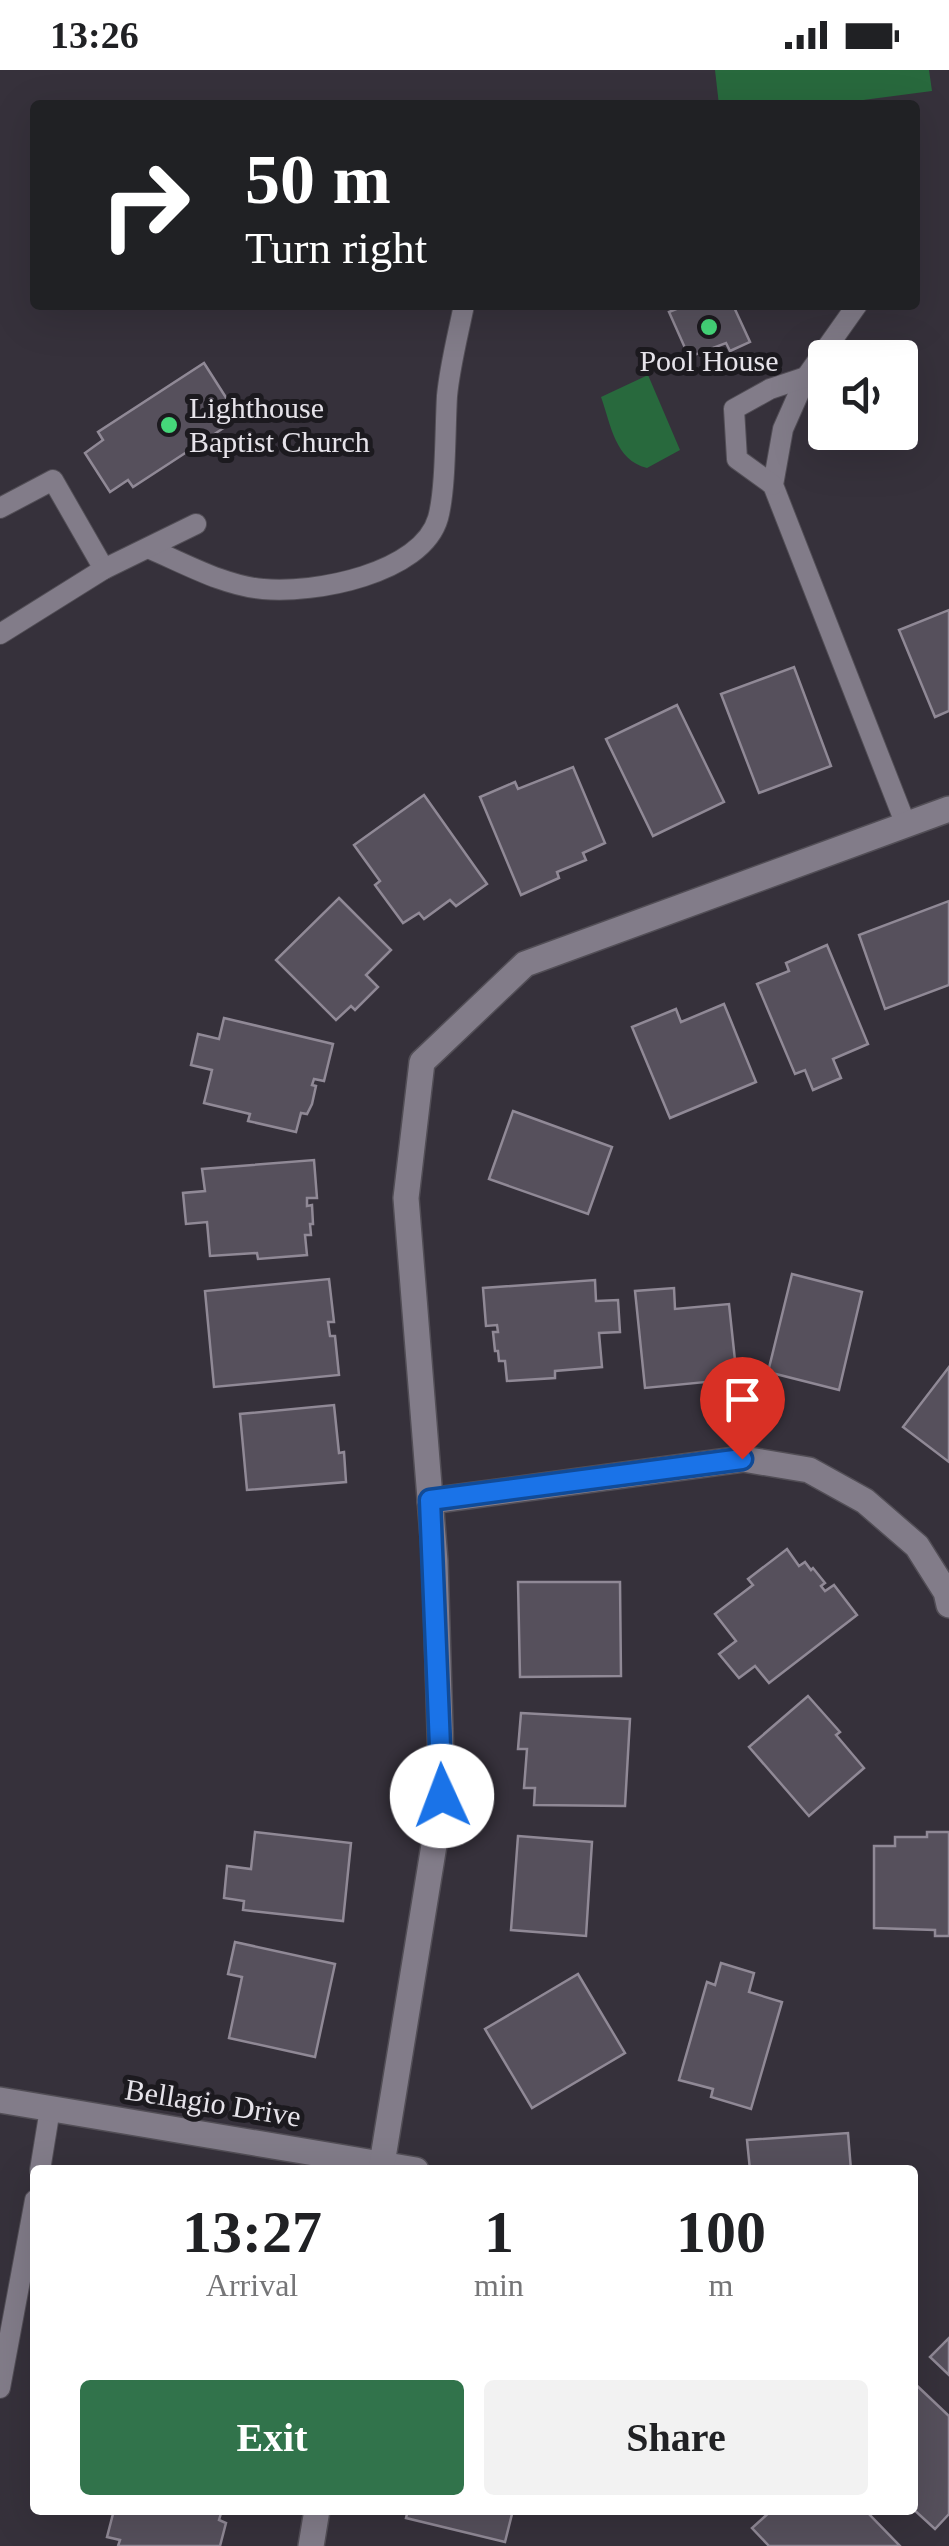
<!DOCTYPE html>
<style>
body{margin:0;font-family:Georgia,serif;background:#f2f2f2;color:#202124;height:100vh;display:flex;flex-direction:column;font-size:38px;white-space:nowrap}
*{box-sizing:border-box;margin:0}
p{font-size:32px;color:#757577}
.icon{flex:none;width:55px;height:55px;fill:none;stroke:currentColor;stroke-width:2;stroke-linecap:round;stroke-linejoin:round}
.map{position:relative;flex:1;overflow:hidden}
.side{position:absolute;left:30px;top:2095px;width:888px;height:350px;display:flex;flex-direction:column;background:#fff;border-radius:10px;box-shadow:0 10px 40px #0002}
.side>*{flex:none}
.hud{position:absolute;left:30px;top:30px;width:890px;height:210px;border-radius:10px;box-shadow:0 10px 40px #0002;background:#202124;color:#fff;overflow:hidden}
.fabs{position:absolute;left:808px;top:270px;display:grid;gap:20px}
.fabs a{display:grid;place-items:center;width:110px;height:110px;border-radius:10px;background:#fff;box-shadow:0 10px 40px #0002;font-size:50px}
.pin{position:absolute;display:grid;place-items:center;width:85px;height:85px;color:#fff;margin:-102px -42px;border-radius:50% 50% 50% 0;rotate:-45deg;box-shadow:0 0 10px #0007}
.pin .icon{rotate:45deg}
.me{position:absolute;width:110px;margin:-55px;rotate:358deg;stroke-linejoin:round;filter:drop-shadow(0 0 8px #0008)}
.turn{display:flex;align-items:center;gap:35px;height:210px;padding:0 50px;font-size:45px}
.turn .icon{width:130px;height:130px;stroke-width:2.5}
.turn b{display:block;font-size:70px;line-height:85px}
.eta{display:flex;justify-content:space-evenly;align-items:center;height:170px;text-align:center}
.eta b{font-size:60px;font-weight:800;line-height:70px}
.primary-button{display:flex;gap:20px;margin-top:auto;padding:20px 50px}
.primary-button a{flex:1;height:115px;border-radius:10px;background:#31734b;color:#fff;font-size:40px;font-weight:800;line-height:115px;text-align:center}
.primary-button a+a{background:#f2f2f2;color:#202124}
.status{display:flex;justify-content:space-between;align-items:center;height:70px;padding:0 50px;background:#fff;direction:ltr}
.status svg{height:28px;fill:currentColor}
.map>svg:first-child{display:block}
</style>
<div class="status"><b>13:26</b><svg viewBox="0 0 49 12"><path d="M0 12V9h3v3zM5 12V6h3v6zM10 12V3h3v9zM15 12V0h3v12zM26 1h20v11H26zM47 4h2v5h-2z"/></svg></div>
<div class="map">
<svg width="949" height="2476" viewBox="0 0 949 2476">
<rect width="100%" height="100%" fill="#36313b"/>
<!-- green -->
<g fill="#28693d">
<polygon points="715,0 929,0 932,21 825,35 719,35"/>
<path d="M 648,305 L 680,380 L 647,398 C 615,390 611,355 601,327 Z"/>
</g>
<!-- building -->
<g fill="#56505c" stroke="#908996" stroke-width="2.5">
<polygon points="686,235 733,235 750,272 730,281 726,273 689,287 669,242"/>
<polygon points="204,293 239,348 133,417 128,410 110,422 85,383 103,370 98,362"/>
<polygon points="949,540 949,641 935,647 899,560"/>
<polygon points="794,597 831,696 759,723 721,624"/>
<polygon points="677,635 724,732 653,766 606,669"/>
<polygon points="573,697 605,773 583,783 586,790 557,802 559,808 521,825 480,727 515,712 518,719"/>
<polygon points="424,725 487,814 456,836 450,830 424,849 419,843 403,853 375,815 380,811 354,775"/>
<polygon points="339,828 391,880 366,905 378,917 355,940 351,936 336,950 276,890"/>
<polygon points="949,831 949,915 885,939 859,865"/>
<polygon points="827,875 868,974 833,989 841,1008 813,1020 805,1000 795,1004 757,914 789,901 786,893"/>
<polygon points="724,934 756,1012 670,1048 632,957 676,939 681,952"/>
<polygon points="224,948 333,974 324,1011 314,1009 312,1015 316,1016 312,1034 307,1044 301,1043 296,1062 248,1051 250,1044 204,1033 212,1000 191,995 198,964 219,969"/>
<polygon points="513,1041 612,1077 588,1144 489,1109"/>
<polygon points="314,1090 317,1128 307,1128 307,1136 312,1135 313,1154 310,1154 311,1165 305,1165 307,1185 258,1189 257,1183 210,1186 207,1152 186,1154 183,1123 205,1121 202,1099"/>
<polygon points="792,1204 862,1222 839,1320 768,1302"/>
<polygon points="329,1209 334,1252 328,1252 330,1266 335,1266 339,1305 214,1317 205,1221"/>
<polygon points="595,1210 596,1231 618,1230 620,1262 599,1263 602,1297 555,1301 555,1308 507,1311 505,1291 499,1291 498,1281 495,1281 493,1262 498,1262 497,1255 486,1256 483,1218"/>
<polygon points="674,1218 675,1239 729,1234 737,1309 645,1318 635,1221"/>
<polygon points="949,1297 949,1392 903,1357"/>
<polygon points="334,1335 339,1383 344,1382 346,1412 247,1420 240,1344"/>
<polygon points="787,1479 799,1496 805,1492 811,1500 813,1498 825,1513 821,1516 825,1521 834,1515 857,1545 769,1613 755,1596 739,1608 719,1584 736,1571 715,1544 753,1515 748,1509"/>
<polygon points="518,1512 620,1512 621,1606 520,1607"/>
<polygon points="808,1626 840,1662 836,1665 864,1698 809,1746 749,1677"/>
<polygon points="521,1643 630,1649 625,1736 534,1735 535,1718 524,1718 527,1679 518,1679"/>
<polygon points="255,1762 351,1773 343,1851 243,1840 244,1831 224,1828 227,1796 251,1799"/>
<polygon points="927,1762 949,1762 949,1866 935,1866 935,1860 874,1858 874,1776 895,1776 895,1767 927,1767"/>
<polygon points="518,1766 592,1772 586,1866 511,1860"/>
<polygon points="235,1872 335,1894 315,1987 229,1968 242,1907 228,1904"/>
<polygon points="721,1893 754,1903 749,1922 782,1932 751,2039 711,2027 713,2019 679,2010 707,1912 715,1915"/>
<polygon points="578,1904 625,1983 532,2038 485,1959"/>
<polygon points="848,2063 851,2100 750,2100 747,2070"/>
<polygon points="949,2268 949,2305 930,2287"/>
<polygon points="912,2311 949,2346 949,2444 935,2459 912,2438"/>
<polygon points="114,2440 222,2440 219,2450 226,2453 220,2476 118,2476 120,2470 107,2467"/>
<polygon points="408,2440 513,2440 505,2472 406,2448"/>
<polygon points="772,2440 865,2440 900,2476 769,2476 752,2458"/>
</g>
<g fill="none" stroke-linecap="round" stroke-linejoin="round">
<defs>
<g id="lane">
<polyline points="857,235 806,307 783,359 773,415 906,755"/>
<polyline points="773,415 737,389 734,339 770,319 806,307"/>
<polyline points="0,438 53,410 104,499"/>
<path d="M 148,478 C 184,493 224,516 263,519 C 313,524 422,504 438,448 C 446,419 445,359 447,326 C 450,295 458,265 464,235"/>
<polyline points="0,564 104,499 196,454"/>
<polyline points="40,2100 50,2039"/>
<polyline points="0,2318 35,2130"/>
</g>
<g id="street">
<polyline points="430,1431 743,1389 809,1400 865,1431 917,1476 946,1522 949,1535"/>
<polyline points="0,2030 416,2100"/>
<polyline points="381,2100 442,1726 435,1491 406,1128 422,992 525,894 949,739"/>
<polyline points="311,2476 317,2440"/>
</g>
</defs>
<!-- lane casing -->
<use href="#lane" stroke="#524e56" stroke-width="22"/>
<!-- street casing -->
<use href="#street" stroke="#524e56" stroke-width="28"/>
<!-- lane -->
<use href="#lane" stroke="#827c89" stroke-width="20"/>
<!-- street -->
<use href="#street" stroke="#827c89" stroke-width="25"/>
</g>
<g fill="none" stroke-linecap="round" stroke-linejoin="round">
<defs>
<polyline id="route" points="442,1726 430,1430 742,1389"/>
</defs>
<!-- route casing -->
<use href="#route" stroke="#114b97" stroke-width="25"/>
<!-- route -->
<use href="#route" stroke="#1a73e8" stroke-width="18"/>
</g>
<!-- markers -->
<g fill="#45d77a" stroke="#1c1a1f" stroke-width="4">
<circle cx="709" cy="257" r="10"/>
<circle cx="169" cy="355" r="10"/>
</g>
<g text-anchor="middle" stroke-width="10" stroke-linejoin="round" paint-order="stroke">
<!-- poi labels -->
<g font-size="30" fill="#e6e3ea" stroke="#1c1a1f">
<text x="709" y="301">Pool House</text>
<text x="189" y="348" text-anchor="start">Lighthouse<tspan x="189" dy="34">Baptist Church</tspan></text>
</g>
<!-- street labels -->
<g font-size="30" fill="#e6e3ea" stroke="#1c1a1f">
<text transform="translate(213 2033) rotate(9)" y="10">Bellagio Drive</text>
</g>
</g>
</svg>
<div class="fabs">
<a><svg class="icon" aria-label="sound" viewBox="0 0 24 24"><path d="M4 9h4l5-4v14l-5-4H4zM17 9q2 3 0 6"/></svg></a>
</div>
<div class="pin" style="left:742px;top:1389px;background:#d93025"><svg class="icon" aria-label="arrive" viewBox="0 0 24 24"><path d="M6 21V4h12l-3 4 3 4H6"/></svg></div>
<svg class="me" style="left:442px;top:1726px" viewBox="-20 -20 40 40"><circle r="19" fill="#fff"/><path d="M0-13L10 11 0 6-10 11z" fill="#1a73e8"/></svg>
<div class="hud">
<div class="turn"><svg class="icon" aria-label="right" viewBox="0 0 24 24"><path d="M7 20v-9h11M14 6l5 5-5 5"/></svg><div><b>50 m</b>Turn right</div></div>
</div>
<section class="side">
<div class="eta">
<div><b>13:27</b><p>Arrival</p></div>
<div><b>1</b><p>min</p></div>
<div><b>100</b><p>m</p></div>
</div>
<div class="primary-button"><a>Exit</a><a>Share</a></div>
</section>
</div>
